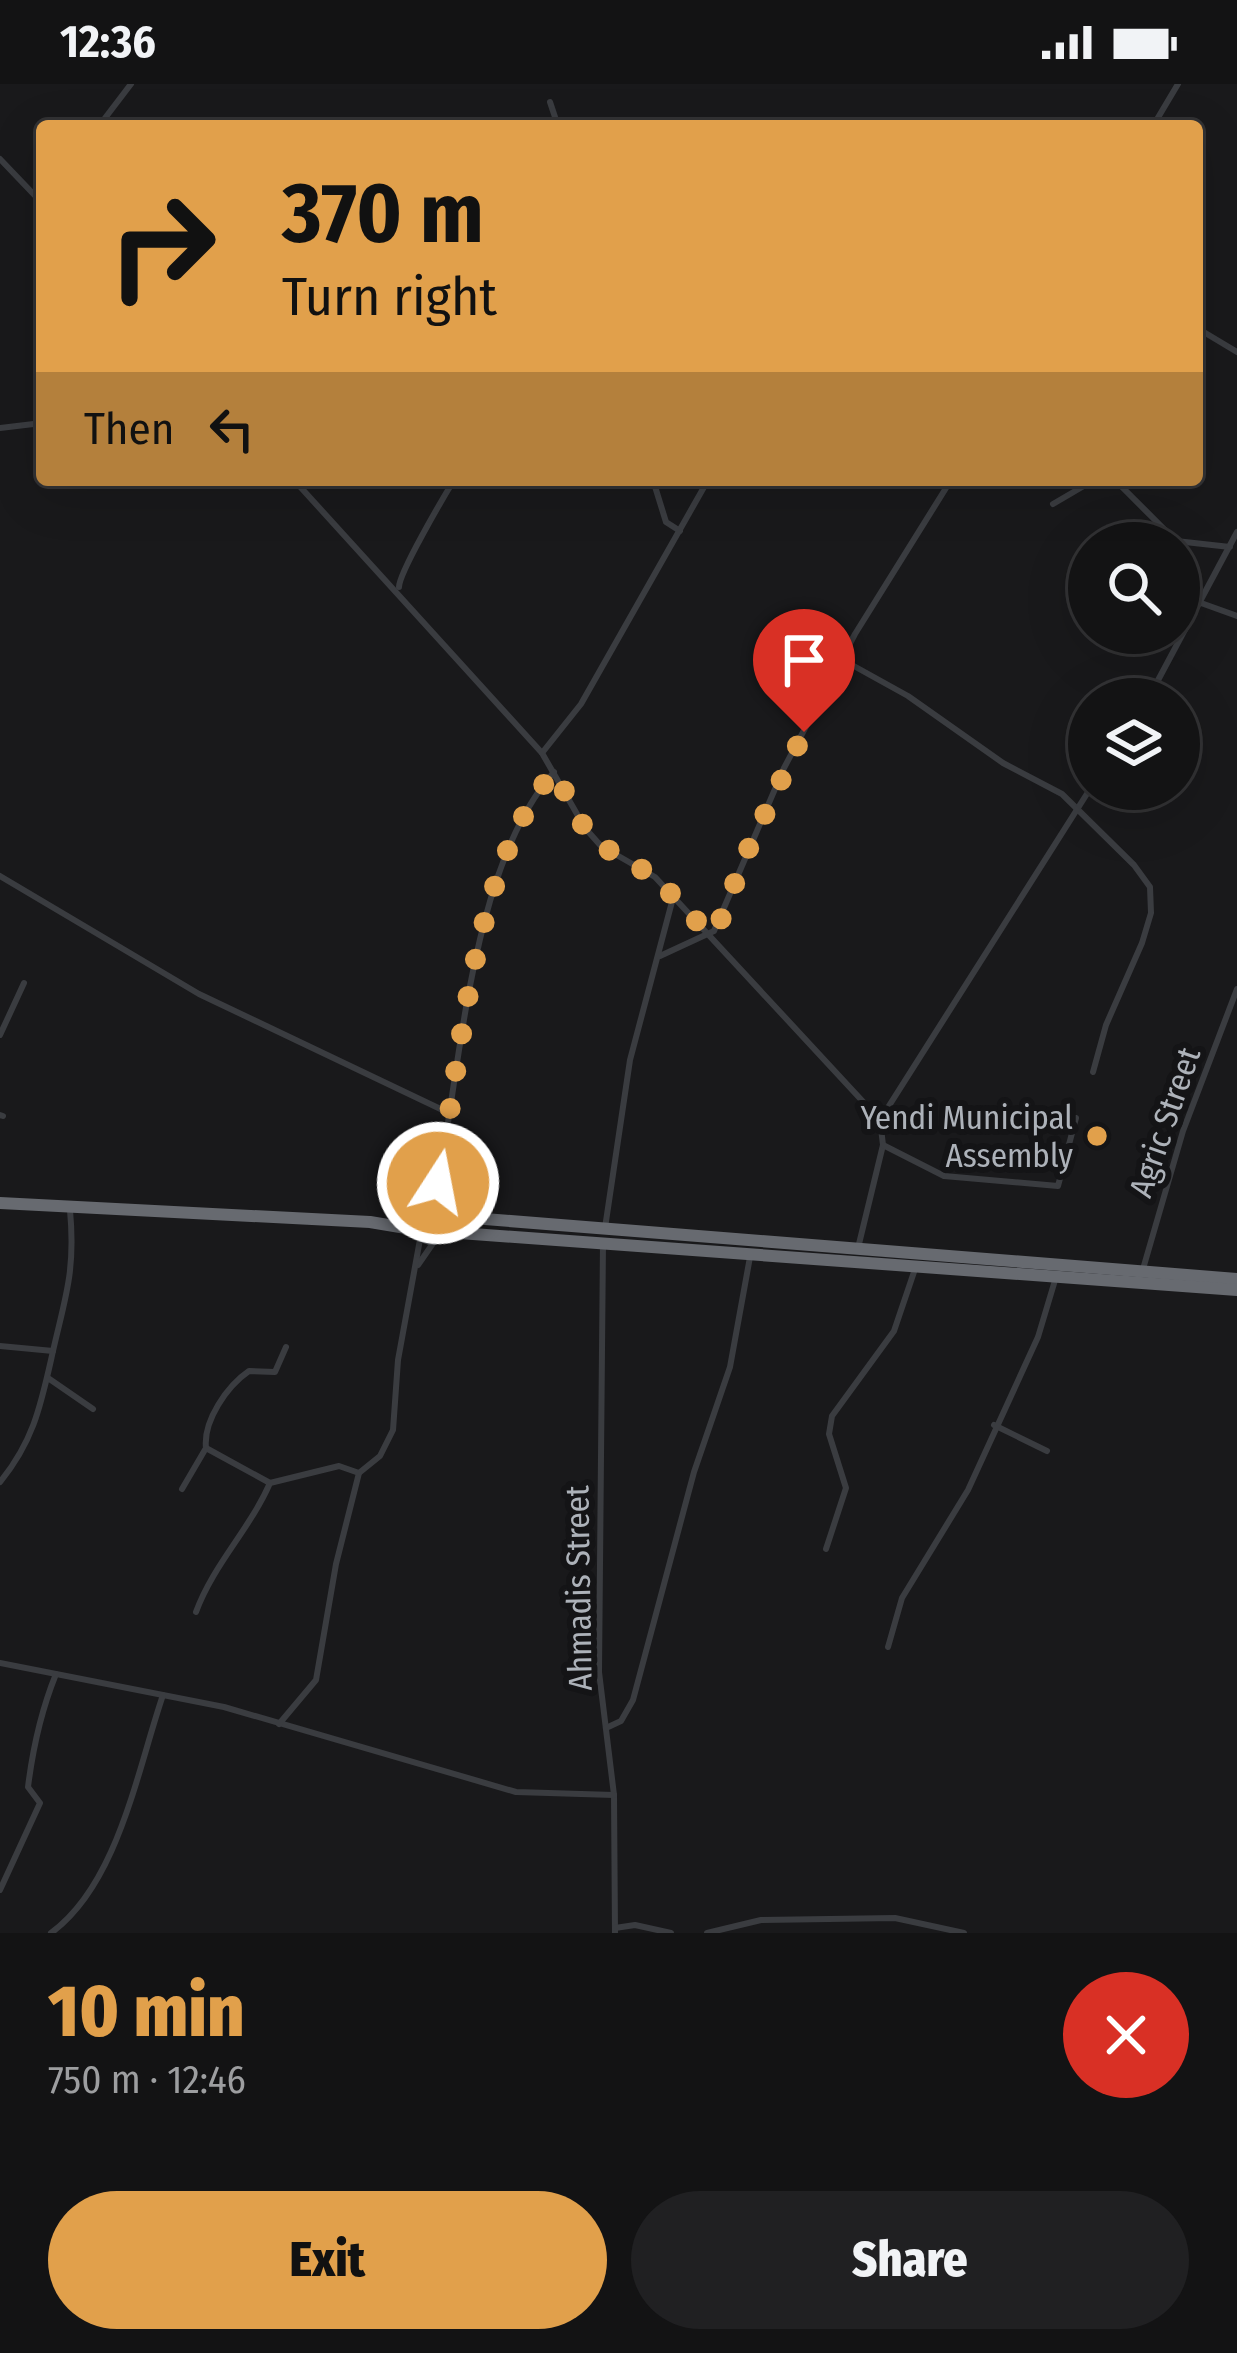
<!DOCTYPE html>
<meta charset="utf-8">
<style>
body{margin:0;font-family:"Fira Sans Condensed",sans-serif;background:#202022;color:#f1f3f6;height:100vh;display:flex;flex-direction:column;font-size:45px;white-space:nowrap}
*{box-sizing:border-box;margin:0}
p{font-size:39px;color:#9d9ea0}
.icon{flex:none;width:66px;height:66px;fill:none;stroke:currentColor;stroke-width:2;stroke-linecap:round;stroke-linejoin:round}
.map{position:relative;height:1849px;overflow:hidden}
.side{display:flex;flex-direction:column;background:#131314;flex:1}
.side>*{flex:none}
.guide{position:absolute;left:36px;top:36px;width:1167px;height:366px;border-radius:12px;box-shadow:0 12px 48px #0002,0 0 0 3px #323234;background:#e1a04b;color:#111;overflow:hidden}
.tools{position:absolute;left:1068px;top:438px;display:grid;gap:24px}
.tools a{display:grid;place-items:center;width:132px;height:132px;border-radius:50%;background:#131314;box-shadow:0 12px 48px #0002,0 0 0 3px #323234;font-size:60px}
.pin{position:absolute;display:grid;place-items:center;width:102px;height:102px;color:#fff;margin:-123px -51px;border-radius:50% 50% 50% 0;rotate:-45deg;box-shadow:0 0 12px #0007}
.pin .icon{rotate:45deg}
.me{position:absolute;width:132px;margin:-66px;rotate:11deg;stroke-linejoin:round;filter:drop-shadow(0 0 9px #0008)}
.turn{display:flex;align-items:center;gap:42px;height:252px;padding:0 48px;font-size:54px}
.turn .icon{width:156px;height:156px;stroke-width:2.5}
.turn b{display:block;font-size:84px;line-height:102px}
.then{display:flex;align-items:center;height:114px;padding:0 48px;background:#0003;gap:24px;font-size:45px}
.round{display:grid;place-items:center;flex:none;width:126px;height:126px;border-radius:63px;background:#202022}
.summary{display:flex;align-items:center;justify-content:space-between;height:204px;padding:0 48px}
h1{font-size:72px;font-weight:800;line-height:90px;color:#e1a04b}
.action{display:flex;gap:24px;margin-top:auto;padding:24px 48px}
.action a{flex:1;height:138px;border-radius:72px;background:#e1a04b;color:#111;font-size:48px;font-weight:800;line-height:138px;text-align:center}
.action a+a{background:#202022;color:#f1f3f6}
.status{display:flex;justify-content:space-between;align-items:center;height:84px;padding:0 60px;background:#131314;direction:ltr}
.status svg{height:33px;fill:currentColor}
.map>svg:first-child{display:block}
</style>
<div class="status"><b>12:36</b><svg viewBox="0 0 49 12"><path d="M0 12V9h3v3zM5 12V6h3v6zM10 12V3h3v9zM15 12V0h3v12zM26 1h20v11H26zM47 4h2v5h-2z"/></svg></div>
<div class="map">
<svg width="1237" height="1849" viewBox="0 0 1237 1849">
<rect width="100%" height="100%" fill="#19191b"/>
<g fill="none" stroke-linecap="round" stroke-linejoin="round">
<!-- street -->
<g stroke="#3a3c40" stroke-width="6">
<polyline points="550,18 558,42"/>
<polyline points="99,42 131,0"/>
<polyline points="1153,42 1178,0"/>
<polyline points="0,75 42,119"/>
<polyline points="1197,244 1237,268"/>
<polyline points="0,344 42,339"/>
<polyline points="294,396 542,669 585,744 601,762 655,793 880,1036 883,1061 858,1164"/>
<polyline points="653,396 666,438 680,447"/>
<polyline points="1115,396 1176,457 1230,463"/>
<polyline points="1053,420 1094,396"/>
<path d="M 399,503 C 399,489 443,414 454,396"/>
<polyline points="1201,519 1237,532"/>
<polyline points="843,576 908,612 1003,679 1062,710 1134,781 1150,803 1151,829 1142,859 1106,941 1093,988"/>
<polyline points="1148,615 1237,448"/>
<polyline points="542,669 581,620 708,396"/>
<polyline points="0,792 199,910 451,1030"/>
<polyline points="660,872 714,847 784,684 855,550 951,396"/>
<polyline points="0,951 24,899"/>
<polyline points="0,1031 3,1032"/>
<polyline points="880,1036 1090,705"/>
<polyline points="883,1061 944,1092 1058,1102 1076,1034"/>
<polyline points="438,1102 444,1128"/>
<path d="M 425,1125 L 438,1099 C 461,978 472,780 554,688"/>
<polyline points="605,1144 630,976 673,814"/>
<polyline points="603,1158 599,1588 614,1711 615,1849"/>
<polyline points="418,1181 436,1155"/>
<polyline points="1143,1185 1183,1047 1237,905"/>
<polyline points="0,1262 53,1267"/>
<polyline points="48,1294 93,1325"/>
<polyline points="994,1341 1047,1367"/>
<path d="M 206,1364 C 203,1337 227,1302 249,1287 L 275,1288 L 286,1263"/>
<path d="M 0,1398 C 32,1359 40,1325 51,1276 C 64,1216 76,1191 70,1126"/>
<polyline points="182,1405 206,1364 270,1399"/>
<polyline points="826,1465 846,1404 829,1350 832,1332 894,1247 915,1185"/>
<path d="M 196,1528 C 213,1481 250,1445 270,1399 L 339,1382 L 359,1389"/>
<polyline points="888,1563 902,1514 968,1406 1038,1253 1056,1193"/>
<polyline points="0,1579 224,1623 516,1708 614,1711"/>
<polyline points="279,1640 316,1596 336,1480 359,1389 380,1372 393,1346 398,1276 421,1150"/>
<polyline points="606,1644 621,1637 633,1616 694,1388 730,1283 750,1173"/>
<path d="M 0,1806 L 40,1719 L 28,1703 C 33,1663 41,1627 56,1590"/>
<polyline points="615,1844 635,1841 671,1849"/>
<path d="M 51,1849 C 118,1800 137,1687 163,1611"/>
<polyline points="707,1849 761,1836 895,1834 964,1849"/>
</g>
<!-- highway -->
<g stroke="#676a70" stroke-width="12">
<polyline points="0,1119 370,1138 418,1146"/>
<circle cx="432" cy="1139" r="16"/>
<polyline points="447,1132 1237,1195"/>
<polyline points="446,1148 1237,1206"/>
</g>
</g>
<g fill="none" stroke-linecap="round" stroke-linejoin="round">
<!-- route -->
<path stroke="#e1a04b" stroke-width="21" stroke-dasharray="0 37.8" d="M 438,1099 C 461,978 472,780 554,688 L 585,745 L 602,762 L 655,793 L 709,850 L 721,835 L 746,770 L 804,648"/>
</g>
<!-- markers -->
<circle fill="#e1a04b" stroke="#141416" stroke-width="4.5" cx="1097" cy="1052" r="12"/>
<g text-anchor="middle" stroke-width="12" stroke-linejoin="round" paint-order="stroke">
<!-- poi labels -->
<g font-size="33" fill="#adb2b9" stroke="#141416" text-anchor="end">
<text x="1073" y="1045">Yendi Municipal<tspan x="1073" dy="38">Assembly</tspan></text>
</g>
<!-- street labels -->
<g font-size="33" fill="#adb2b9" stroke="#141416">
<text transform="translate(1164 1038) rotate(-71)" y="12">Agric Street</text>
<text transform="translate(578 1504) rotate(-91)" y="12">Ahmadis Street</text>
</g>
</g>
</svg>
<div class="tools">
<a><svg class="icon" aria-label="search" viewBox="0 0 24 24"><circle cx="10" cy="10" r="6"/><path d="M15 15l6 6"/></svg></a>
<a><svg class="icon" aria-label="layers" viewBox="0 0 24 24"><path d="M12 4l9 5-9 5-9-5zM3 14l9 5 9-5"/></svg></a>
</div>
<div class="pin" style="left:804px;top:648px;background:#d93025"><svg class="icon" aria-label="arrive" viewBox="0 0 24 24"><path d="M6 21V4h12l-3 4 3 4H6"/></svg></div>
<svg class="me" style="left:438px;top:1099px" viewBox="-20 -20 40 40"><circle r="17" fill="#e1a04b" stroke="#fff" stroke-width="3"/><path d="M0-11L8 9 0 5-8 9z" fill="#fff"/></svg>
<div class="guide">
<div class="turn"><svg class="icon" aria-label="right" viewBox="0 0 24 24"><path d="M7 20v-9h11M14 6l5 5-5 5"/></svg><div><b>370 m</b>Turn right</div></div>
<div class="then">Then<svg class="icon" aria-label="left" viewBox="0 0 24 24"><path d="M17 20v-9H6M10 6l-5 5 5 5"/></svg></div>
</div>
</div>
<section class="side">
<div class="summary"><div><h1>10 min</h1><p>750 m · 12:46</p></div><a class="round" style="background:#d93025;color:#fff"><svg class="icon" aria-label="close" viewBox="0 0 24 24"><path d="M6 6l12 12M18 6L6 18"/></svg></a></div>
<div class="action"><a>Exit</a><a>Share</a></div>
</section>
